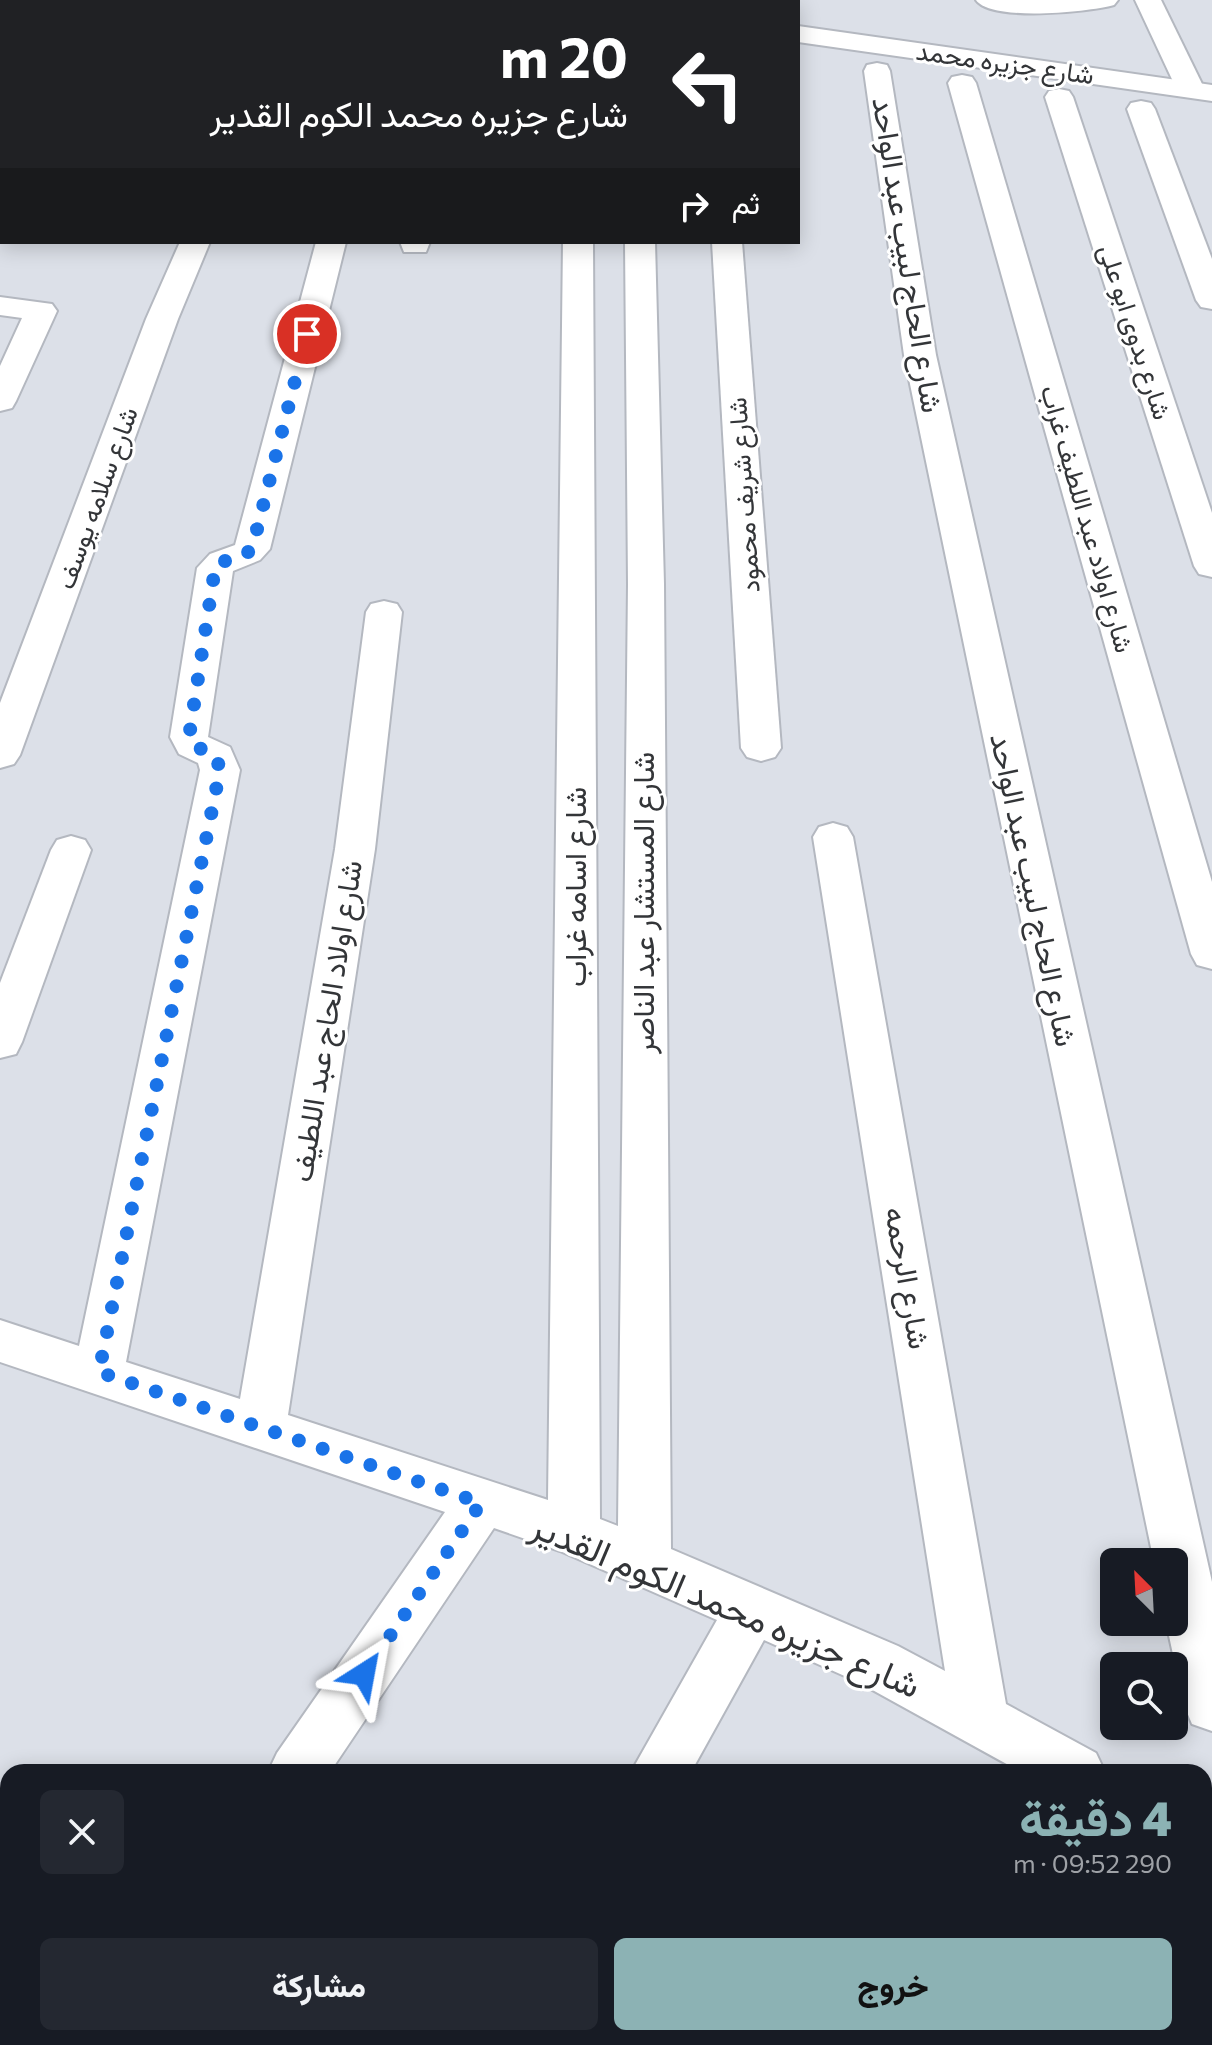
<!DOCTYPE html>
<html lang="ar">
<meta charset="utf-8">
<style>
body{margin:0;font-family:Commissioner,Vazirmatn,sans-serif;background:#242831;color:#f1f3f6;direction:rtl;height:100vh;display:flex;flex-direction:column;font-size:30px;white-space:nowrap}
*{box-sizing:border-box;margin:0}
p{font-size:26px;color:#9ea1a6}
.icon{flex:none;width:44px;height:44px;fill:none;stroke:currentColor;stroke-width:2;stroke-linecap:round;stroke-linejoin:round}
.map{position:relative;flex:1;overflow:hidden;direction:ltr}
.side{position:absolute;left:0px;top:1764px;width:1212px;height:282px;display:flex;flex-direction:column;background:#171b24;border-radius:24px 24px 0 0;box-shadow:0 4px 20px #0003;direction:rtl}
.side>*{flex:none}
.guide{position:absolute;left:0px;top:0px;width:800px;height:244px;box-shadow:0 4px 20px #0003;direction:rtl;background:#202124;color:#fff;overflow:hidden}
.needle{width:52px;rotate:336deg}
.buttons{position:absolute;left:1100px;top:1548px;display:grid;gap:16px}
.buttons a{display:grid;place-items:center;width:88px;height:88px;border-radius:12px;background:#171b24;box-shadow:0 4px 20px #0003;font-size:40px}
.pin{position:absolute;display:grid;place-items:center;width:68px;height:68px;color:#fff;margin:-34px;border:4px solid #fff;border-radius:50%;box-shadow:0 2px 8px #0007}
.me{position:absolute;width:88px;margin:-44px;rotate:34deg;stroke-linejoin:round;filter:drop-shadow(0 0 6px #0008)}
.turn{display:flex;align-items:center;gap:28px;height:168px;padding:0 40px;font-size:36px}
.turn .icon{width:104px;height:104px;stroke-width:2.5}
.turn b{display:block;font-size:56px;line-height:68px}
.then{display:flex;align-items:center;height:76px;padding:0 40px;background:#0003;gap:16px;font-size:30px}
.round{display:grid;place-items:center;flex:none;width:84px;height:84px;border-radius:12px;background:#242831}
.headline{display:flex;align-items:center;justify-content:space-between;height:136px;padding:0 40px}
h1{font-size:48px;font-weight:800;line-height:60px;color:#8cb2b4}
.cta{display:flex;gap:16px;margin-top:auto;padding:16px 40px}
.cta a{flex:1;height:92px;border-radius:12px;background:#8cb2b4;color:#111;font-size:32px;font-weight:800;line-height:92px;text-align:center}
.cta a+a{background:#242831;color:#f1f3f6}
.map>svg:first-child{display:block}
</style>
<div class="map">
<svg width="1212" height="2045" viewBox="0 0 1212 2045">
<rect width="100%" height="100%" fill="#dce0e8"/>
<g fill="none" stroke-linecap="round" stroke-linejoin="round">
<defs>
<g id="minor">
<polygon points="32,0 58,0 31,2"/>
<rect x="281" y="0" width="26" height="2"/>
<path d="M 976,0 L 1118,0 L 1114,5 C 1089,12 991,22 976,0 Z"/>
<polygon points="1135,0 1161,0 1205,90 1201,96 1181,96 1177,90"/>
<polygon points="0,61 2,61 0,80"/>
<polygon points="877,63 887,65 890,71 936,355 1212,1582 1212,1731 1192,1724 1184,1705 1166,1622 1174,1622 1174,1562 1154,1562 904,355 864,71 867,65"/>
<polygon points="962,75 972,77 976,83 1212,882 1212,969 1197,965 1191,954 948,83 952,77"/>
<polygon points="1059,89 1069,91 1073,97 1212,513 1212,577 1199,574 1194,566 1045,97 1049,91"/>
<polygon points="1141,101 1151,103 1155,109 1212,259 1212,309 1201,307 1196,300 1127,109 1131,103"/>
<rect x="0" y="113" width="2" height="16"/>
<rect x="0" y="206" width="2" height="18"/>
<polygon points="180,242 210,242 178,319 20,755 14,764 0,768 0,703 146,319"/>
<polygon points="316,242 346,242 270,549 260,560 233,571 208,737 230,747 240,770 126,1362 240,1399 335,849 366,612 371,604 384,601 397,604 402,612 375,849 288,1415 548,1500 563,242 593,242 600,1519 618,1526 628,584 625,242 655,242 664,584 671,1549 898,1646 945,1671 813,837 819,827 833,823 847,827 853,837 1006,1704 1096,1753 1105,1772 1021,1772 858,1682 764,1640 691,1772 631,1772 717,1620 560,1551 494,1528 330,1772 268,1772 277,1753 445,1512 0,1362 0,1320 79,1346 200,770 198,763 179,754 170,737 197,568 210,554 235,545"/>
<polygon points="400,242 430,242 426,252 404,252"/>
<polygon points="712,242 742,242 781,748 775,757 761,761 747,757 741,748"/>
<polygon points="0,297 52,304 57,311 16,401 12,408 0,411 0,366 22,318 0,315"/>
<polygon points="71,836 85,840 91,850 22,1042 16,1054 0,1058 0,983 51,850 57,840"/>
<polygon points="1204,1813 1212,1817 1212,1876 1204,1872"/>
<polygon points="82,2038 146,2038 143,2045 79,2045"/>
<polygon points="478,2038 541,2038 538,2045 475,2045"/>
<polygon points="846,2038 909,2038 906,2045 843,2045"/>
</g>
<g id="secondary">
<polygon points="381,0 418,0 420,2 383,2"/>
<polygon points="552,0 589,0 591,2 554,2"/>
<polygon points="798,26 1212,85 1212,101 798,42"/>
</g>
</defs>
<!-- minor casing -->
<use href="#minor" stroke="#b4b8c0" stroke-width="4"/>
<!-- secondary casing -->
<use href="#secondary" stroke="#b4b8c0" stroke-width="4"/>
<!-- minor -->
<use href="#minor" fill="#fff" fill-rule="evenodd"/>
<!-- secondary -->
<use href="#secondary" fill="#fff" fill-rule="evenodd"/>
</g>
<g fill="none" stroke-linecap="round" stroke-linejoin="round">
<!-- route -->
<polyline stroke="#1a73e8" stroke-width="14" stroke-dasharray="0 25.2" points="307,334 252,549 243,556 218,563 215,568 189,737 193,745 216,756 220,770 99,1372 481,1503 364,1674"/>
</g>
<g text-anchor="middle" stroke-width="6" stroke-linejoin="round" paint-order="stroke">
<!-- far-street labels -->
<g font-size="26" fill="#333538" stroke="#fff">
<text transform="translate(1005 63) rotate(8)" y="9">شارع جزيره محمد</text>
<text transform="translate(1135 332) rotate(72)" y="9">شارع بدوى ابو على</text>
<text transform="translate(744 495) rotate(-94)" y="9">شارع شريف محمود</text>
<text transform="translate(97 498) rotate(-70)" y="9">شارع سلامه يوسف</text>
<text transform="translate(1087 519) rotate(74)" y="9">شارع اولاد عبد اللطيف غراب</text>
</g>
<!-- street labels -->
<g font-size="30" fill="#333538" stroke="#fff">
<text transform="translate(907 255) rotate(81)" y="10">شارع الحاج لبيب عبد الواحد</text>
<text transform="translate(576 887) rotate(-90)" y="10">شارع اسامه غراب</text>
<text transform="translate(1033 890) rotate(78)" y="10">شارع الحاج لبيب عبد الواحد</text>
<text transform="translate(644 903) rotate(-90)" y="10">شارع المستشار عبد الناصر</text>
<text transform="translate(327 1021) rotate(-81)" y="10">شارع اولاد الحاج عبد اللطيف</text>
<text transform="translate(907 1278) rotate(80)" y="10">شارع الرحمه</text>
</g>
<!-- near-street labels -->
<g font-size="36" fill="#333538" stroke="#fff">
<text transform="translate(726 1605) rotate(23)" y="13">شارع جزيره محمد الكوم القدير</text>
</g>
</g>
</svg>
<div class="buttons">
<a><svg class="needle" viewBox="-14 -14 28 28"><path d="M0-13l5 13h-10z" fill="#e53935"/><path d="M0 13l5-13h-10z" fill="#9ea1a6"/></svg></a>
<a><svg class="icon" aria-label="search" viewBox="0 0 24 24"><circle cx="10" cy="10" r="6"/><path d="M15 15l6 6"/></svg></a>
</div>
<div class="pin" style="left:307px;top:334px;background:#d93025"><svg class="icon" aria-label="arrive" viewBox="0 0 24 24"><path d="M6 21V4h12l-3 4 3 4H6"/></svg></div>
<svg class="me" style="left:364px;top:1674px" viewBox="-20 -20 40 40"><path d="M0-17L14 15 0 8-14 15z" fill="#1a73e8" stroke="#fff" stroke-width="4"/></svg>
<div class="guide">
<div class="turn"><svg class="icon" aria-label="left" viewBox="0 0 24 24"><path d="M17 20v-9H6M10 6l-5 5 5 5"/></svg><div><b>20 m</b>شارع جزيره محمد الكوم القدير</div></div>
<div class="then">ثم<svg class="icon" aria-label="right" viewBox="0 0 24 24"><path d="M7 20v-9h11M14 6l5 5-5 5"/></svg></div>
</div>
<section class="side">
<div class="headline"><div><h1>4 دقيقة</h1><p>290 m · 09:52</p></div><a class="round"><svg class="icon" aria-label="close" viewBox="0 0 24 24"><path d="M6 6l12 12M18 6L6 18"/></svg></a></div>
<div class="cta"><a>خروج</a><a>مشاركة</a></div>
</section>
</div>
